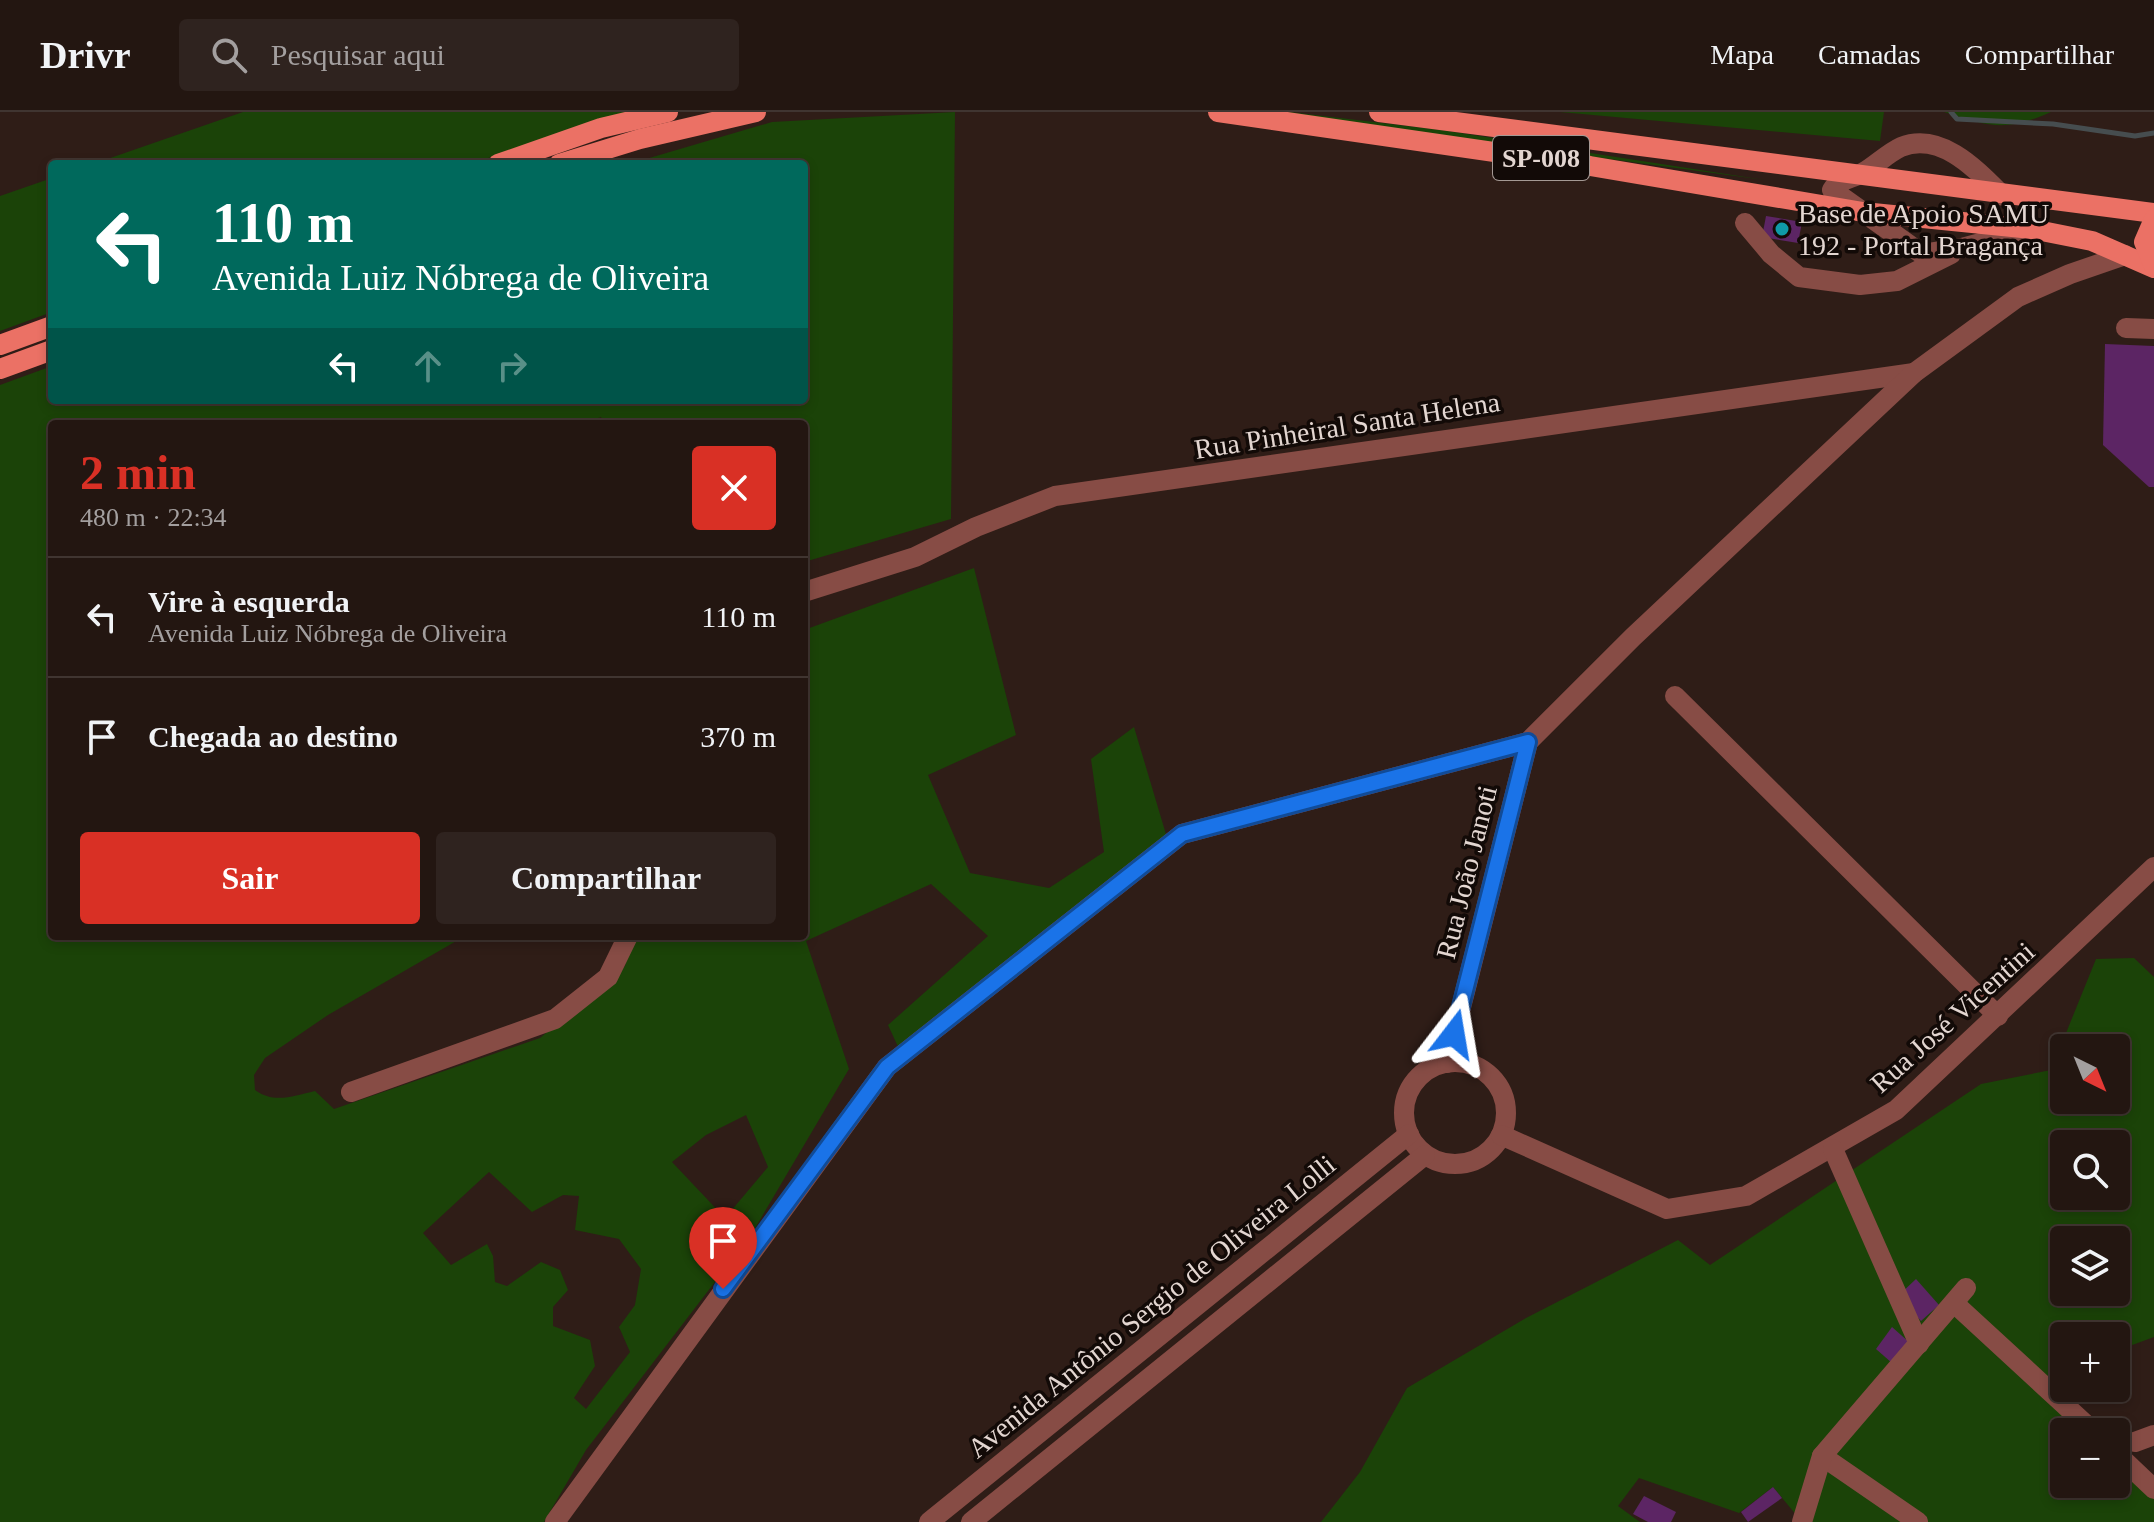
<!DOCTYPE html>
<html lang="pt">
<meta charset="utf-8">
<style>
body{margin:0;font-family:"Times New Roman",serif;background:#2f231f;color:#f1f3f6;height:100vh;display:flex;flex-direction:column;font-size:30px;white-space:nowrap}
*{box-sizing:border-box;margin:0}
p{font-size:26px;color:#a39f9f}
.icon{flex:none;width:44px;height:44px;fill:none;stroke:currentColor;stroke-width:2;stroke-linecap:round;stroke-linejoin:round}
.map{position:relative;flex:1;overflow:hidden}
.panel{position:absolute;left:48px;top:308px;width:760px;height:520px;display:flex;flex-direction:column;background:#231611;border-radius:8px;box-shadow:0 4px 12px #0003,0 0 0 2px #403531}
.panel>*{flex:none}
.banner{position:absolute;left:48px;top:48px;width:760px;height:244px;border-radius:8px;box-shadow:0 4px 12px #0003,0 0 0 2px #403531;background:#00695c;color:#fff;overflow:hidden}
.needle{width:52px;rotate:137deg}
.fabs{position:absolute;left:2050px;top:922px;display:grid;gap:16px}
.fabs a{display:grid;place-items:center;width:80px;height:80px;border-radius:8px;background:#231611;box-shadow:0 4px 12px #0003,0 0 0 2px #403531;font-size:40px}
.pin{position:absolute;display:grid;place-items:center;width:68px;height:68px;color:#fff;margin:-82px -34px;border-radius:50% 50% 50% 0;rotate:-45deg;box-shadow:0 0 8px #0007}
.pin .icon{rotate:45deg}
.me{position:absolute;width:88px;margin:-44px;rotate:14deg;stroke-linejoin:round;filter:drop-shadow(0 0 6px #0008)}
.turn{display:flex;align-items:center;gap:28px;height:168px;padding:0 32px;font-size:36px}
.turn .icon{width:104px;height:104px;stroke-width:2.5}
.turn b{display:block;font-size:56px;line-height:68px}
.lanes{display:flex;align-items:center;height:76px;padding:0 32px;background:#0003;justify-content:center;gap:40px;direction:ltr}
.lanes .off{opacity:.35}
.round{display:grid;place-items:center;flex:none;width:84px;height:84px;border-radius:8px;background:#2f231f}
.headline{display:flex;align-items:center;justify-content:space-between;height:136px;padding:0 32px}
h1{font-size:48px;font-weight:800;line-height:60px;color:#d93025}
.cta{display:flex;gap:16px;margin-top:auto;padding:16px 32px}
.cta a{flex:1;height:92px;border-radius:8px;background:#d93025;color:#fff;font-size:32px;font-weight:800;line-height:92px;text-align:center}
.cta a+a{background:#2f231f;color:#f1f3f6}
ul{padding:0;list-style:none}
li{display:flex;align-items:center;gap:24px;height:120px;padding:0 32px;border-top:2px solid #403531}
li div{flex:1}
li b{display:block;font-size:30px}
li em{font-style:normal}
header{display:flex;align-items:center;gap:48px;box-sizing:border-box;height:112px;padding:0 40px;background:#231611;border-bottom:2px solid #403531}
header strong{font-size:38px}
nav{display:flex;gap:44px;margin-inline-start:auto;font-size:28px}
.search{width:560px;height:72px;background:#2f231f;display:flex;align-items:center;gap:20px;box-sizing:border-box;padding:0 28px;border-radius:8px;color:#a39f9f;font-size:30px}
.map>svg:first-child{display:block}
</style>
<header>
<strong>Drivr</strong>
<div class="search"><svg class="icon" aria-label="search" viewBox="0 0 24 24"><circle cx="10" cy="10" r="6"/><path d="M15 15l6 6"/></svg>Pesquisar aqui</div>
<nav><a>Mapa</a><a>Camadas</a><a>Compartilhar</a></nav>
</header>
<div class="map">
<svg width="2154" height="1410" viewBox="0 0 2154 1410">
<rect width="100%" height="100%" fill="#2f1d17"/>
<!-- green -->
<g fill="#1b4308" fill-rule="evenodd">
<polygon points="243,0 632,0 469,52 93,52"/>
<path d="M 955,0 L 951,407 L 804,450 L 804,312 L 604,312 L 601,305 L 582,312 L 52,312 L 52,824 L 465,824 L 328,903 L 265,946 L 254,963 L 255,978 C 274,992 293,984 315,979 L 334,997 L 540,926 L 625,854 L 632,824 L 804,824 L 804,518 L 974,456 L 1016,623 L 928,663 L 970,761 L 1049,776 L 1104,740 L 1091,647 L 1134,615 L 1168,729 L 900,939 L 888,913 L 988,824 L 931,772 L 806,829 L 849,957 L 751,1123 L 586,1338 L 544,1410 L 0,1410 L 0,273 L 52,254 L 52,288 L 804,288 L 804,52 L 629,52 L 772,10 ZM 746,1003 L 768,1055 L 725,1106 L 672,1050 L 706,1023 ZM 489,1060 L 532,1100 L 563,1083 L 579,1084 L 575,1118 L 619,1127 L 641,1157 L 635,1193 L 619,1215 L 630,1240 L 586,1297 L 574,1286 L 595,1254 L 590,1228 L 553,1214 L 553,1195 L 568,1178 L 560,1158 L 541,1150 L 507,1174 L 495,1170 L 493,1144 L 487,1132 L 451,1153 L 423,1121 Z"/>
<polygon points="1259,0 1290,0 1441,18 1765,68"/>
<polygon points="1560,0 1884,0 1880,29"/>
<path d="M 1944,0 L 2051,0 C 2005,20 1991,15 1944,0 Z"/>
<polygon points="52,66 52,200 0,219 0,84"/>
<path d="M 2134,846 L 2154,865 L 2154,1225 L 2116,1239 L 2116,1224 L 2064,1224 L 2064,1258 L 2041,1267 L 2094,1320 L 2064,1320 L 2064,1372 L 2116,1372 L 2116,1341 L 2154,1377 L 2154,1410 L 1802,1410 L 1773,1375 L 1739,1401 L 1639,1366 L 1618,1394 L 1640,1410 L 1321,1410 L 1360,1360 L 1407,1276 L 1526,1206 L 1678,1128 L 1710,1153 L 1981,972 L 2051,958 L 2096,847 ZM 2064,936 L 2116,936 L 2116,988 L 2064,988 ZM 2064,1032 L 2116,1032 L 2116,1084 L 2064,1084 ZM 2064,1128 L 2116,1128 L 2116,1180 L 2064,1180 Z"/>
</g>
<g fill="none" stroke-linecap="round" stroke-linejoin="round">
<!-- stream -->
<polyline stroke="#464d4f" stroke-width="5" points="1951,0 1957,7 2053,12 2135,24 2154,21"/>
</g>
<!-- building -->
<g fill="#5c2564">
<polygon points="1766,104 1802,110 1798,131 1762,125"/>
<polygon points="2105,232 2154,234 2154,375 2149,375 2103,333"/>
<polygon points="1916,1167 1939,1193 1921,1209 1898,1184"/>
<polygon points="1892,1215 1910,1231 1892,1251 1876,1237"/>
<polygon points="1773,1375 1782,1386 1748,1410 1741,1400"/>
<polygon points="1644,1384 1676,1400 1671,1410 1648,1410 1633,1402"/>
</g>
<g fill="none" stroke-linecap="round" stroke-linejoin="round">
<!-- minor -->
<g stroke="#874c45" stroke-width="20">
<path d="M 2003,84 C 1977,58 1941,19 1901,35 C 1888,41 1876,53 1864,60 C 1853,67 1838,67 1832,78 L 1922,142 L 1962,136 L 2029,118"/>
<polyline points="1745,111 1771,142 1799,165 1860,173 1897,169 1951,142"/>
<polyline points="2126,216 2154,217"/>
<polyline points="804,480 915,445 976,415 1055,384 1914,261"/>
<polyline points="1675,584 1998,904"/>
<circle cx="1455" cy="1001" r="51"/>
<polyline points="1447,951 1528,630"/>
<polyline points="351,980 555,907 608,865 628,824"/>
<polyline points="1501,1023 1667,1097 1746,1084 1896,998 2154,755"/>
<polyline points="1833,1037 1919,1232"/>
<polyline points="1954,1191 2094,1320"/>
<polyline points="2135,1330 2154,1323"/>
<polyline points="2116,1341 2154,1377"/>
<polyline points="1822,1344 1918,1410"/>
<polyline points="555,1410 887,955 1182,722 1528,630 1633,525 1914,261 2018,185 2070,162 2125,143"/>
<polyline points="929,1410 1409,1022"/>
<polyline points="971,1410 1425,1043"/>
<polyline points="1802,1410 1822,1344 1966,1176"/>
</g>
<!-- major -->
<g stroke="#eb7165" stroke-width="20">
<polyline points="1218,0 1590,54 1863,100 2032,117 2092,129 2154,156"/>
<polyline points="1379,0 2154,101"/>
<polyline points="498,52 601,16 668,0"/>
<polyline points="559,52 640,27 756,0"/>
<polyline points="2154,107 2144,130 2154,154"/>
<polyline points="0,233 52,214"/>
<polyline points="0,257 52,238"/>
</g>
</g>
<g fill="none" stroke-linecap="round" stroke-linejoin="round">
<defs>
<polyline id="route" points="723,1177 887,955 1182,722 1528,630 1454,922"/>
</defs>
<!-- route casing -->
<use href="#route" stroke="#114b97" stroke-width="20"/>
<!-- route -->
<use href="#route" stroke="#1a73e8" stroke-width="14"/>
</g>
<!-- markers -->
<circle fill="#0f9aa8" stroke="#120a07" stroke-width="3" cx="1782" cy="117" r="8"/>
<g text-anchor="middle" stroke-width="7" stroke-linejoin="round" paint-order="stroke">
<!-- shield labels -->
<rect fill="#120a07" stroke="#a49994" stroke-width="2" x="1493" y="24" width="96" height="44" rx="6"/>
<g font-size="26" font-weight="bold" fill="#e3d6d1">
<text x="1541" y="55">SP-008</text>
</g>
<!-- poi labels -->
<g font-size="28" fill="#e3d6d1" stroke="#120a07" text-anchor="start">
<text x="1798" y="111">Base de Apoio SAMU<tspan x="1798" dy="32">192 - Portal Bragança</tspan></text>
</g>
<!-- street labels -->
<g font-size="28" fill="#e3d6d1" stroke="#120a07">
<text transform="translate(1347 313) rotate(-9)" y="10">Rua Pinheiral Santa Helena</text>
<text transform="translate(1466 760) rotate(-76)" y="10">Rua João Janoti</text>
<text transform="translate(1952 905) rotate(-42)" y="10">Rua José Vicentini</text>
<text transform="translate(1151 1194) rotate(-39)" y="10">Avenida Antônio Sergio de Oliveira Lolli</text>
</g>
</g>
</svg>
<div class="fabs">
<a><svg class="needle" viewBox="-14 -14 28 28"><path d="M0-13l5 13h-10z" fill="#e53935"/><path d="M0 13l5-13h-10z" fill="#a39f9f"/></svg></a>
<a><svg class="icon" aria-label="search" viewBox="0 0 24 24"><circle cx="10" cy="10" r="6"/><path d="M15 15l6 6"/></svg></a>
<a><svg class="icon" aria-label="layers" viewBox="0 0 24 24"><path d="M12 4l9 5-9 5-9-5zM3 14l9 5 9-5"/></svg></a>
<a>+</a>
<a>−</a>
</div>
<div class="pin" style="left:723px;top:1177px;background:#d93025"><svg class="icon" aria-label="arrive" viewBox="0 0 24 24"><path d="M6 21V4h12l-3 4 3 4H6"/></svg></div>
<svg class="me" style="left:1454px;top:922px" viewBox="-20 -20 40 40"><path d="M0-17L14 15 0 8-14 15z" fill="#1a73e8" stroke="#fff" stroke-width="4"/></svg>
<div class="banner">
<div class="turn"><svg class="icon" aria-label="left" viewBox="0 0 24 24"><path d="M17 20v-9H6M10 6l-5 5 5 5"/></svg><div><b>110 m</b>Avenida Luiz Nóbrega de Oliveira</div></div>
<div class="lanes"><svg class="icon" aria-label="left" viewBox="0 0 24 24"><path d="M17 20v-9H6M10 6l-5 5 5 5"/></svg><svg class="icon off" aria-label="ahead" viewBox="0 0 24 24"><path d="M12 20V5M6 11l6-6 6 6"/></svg><svg class="icon off" aria-label="right" viewBox="0 0 24 24"><path d="M7 20v-9h11M14 6l5 5-5 5"/></svg></div>
</div>
<section class="panel">
<div class="headline"><div><h1>2 min</h1><p>480 m · 22:34</p></div><a class="round" style="background:#d93025;color:#fff"><svg class="icon" aria-label="close" viewBox="0 0 24 24"><path d="M6 6l12 12M18 6L6 18"/></svg></a></div>
<ul>
<li><svg class="icon" aria-label="left" viewBox="0 0 24 24"><path d="M17 20v-9H6M10 6l-5 5 5 5"/></svg><div><b>Vire à esquerda</b><p>Avenida Luiz Nóbrega de Oliveira</p></div><em>110 m</em></li>
<li><svg class="icon" aria-label="arrive" viewBox="0 0 24 24"><path d="M6 21V4h12l-3 4 3 4H6"/></svg><div><b>Chegada ao destino</b></div><em>370 m</em></li>
</ul>
<div class="cta"><a>Sair</a><a>Compartilhar</a></div>
</section>
</div>
